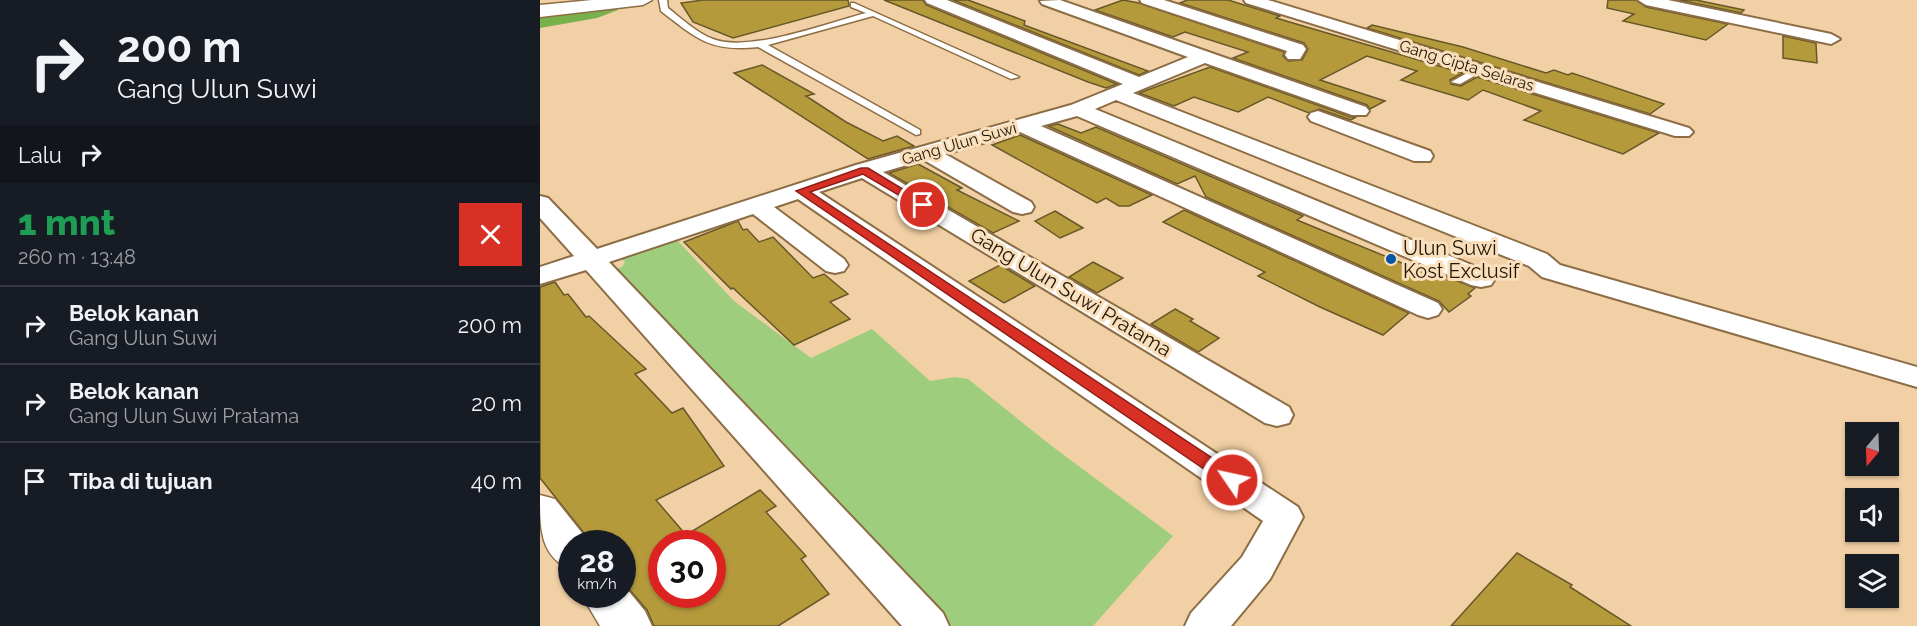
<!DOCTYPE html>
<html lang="id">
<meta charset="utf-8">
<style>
body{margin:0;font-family:Raleway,sans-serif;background:#242831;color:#f1f3f6;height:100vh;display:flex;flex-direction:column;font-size:22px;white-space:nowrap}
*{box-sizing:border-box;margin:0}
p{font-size:20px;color:#9ea1a6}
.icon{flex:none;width:33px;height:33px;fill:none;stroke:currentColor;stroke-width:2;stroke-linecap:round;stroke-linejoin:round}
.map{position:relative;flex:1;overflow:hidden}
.sheet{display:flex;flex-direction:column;background:#171b24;width:540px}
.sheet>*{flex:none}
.guide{background:#171b24;color:#f1f3f6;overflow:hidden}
.needle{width:39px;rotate:199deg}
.fabs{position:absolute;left:1305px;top:422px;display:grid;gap:12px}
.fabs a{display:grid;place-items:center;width:54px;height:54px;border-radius:0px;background:#171b24;box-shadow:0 2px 4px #0004;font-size:30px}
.speed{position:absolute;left:18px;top:530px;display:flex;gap:12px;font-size:30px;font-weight:700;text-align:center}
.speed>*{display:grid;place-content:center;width:78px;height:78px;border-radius:50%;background:#171b24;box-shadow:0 2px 4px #0004;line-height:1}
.speed small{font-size:15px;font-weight:400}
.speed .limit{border:9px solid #d22;background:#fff;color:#111}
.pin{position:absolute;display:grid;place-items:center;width:51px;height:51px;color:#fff;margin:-26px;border:3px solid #fff;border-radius:50%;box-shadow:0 2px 6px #0007}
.me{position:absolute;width:66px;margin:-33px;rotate:304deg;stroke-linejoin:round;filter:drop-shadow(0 0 4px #0008)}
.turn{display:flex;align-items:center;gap:21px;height:126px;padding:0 18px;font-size:27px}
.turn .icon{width:78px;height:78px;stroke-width:2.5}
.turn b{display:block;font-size:42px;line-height:51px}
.then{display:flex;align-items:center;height:57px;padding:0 18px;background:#0003;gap:12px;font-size:22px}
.round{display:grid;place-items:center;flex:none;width:63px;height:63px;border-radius:0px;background:#242831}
.overview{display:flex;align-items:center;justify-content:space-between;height:102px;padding:0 18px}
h1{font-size:36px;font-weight:800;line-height:45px;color:#1e9e55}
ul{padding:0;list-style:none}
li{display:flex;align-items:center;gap:18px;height:78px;padding:0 18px;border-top:2px solid #363941}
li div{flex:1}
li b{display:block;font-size:22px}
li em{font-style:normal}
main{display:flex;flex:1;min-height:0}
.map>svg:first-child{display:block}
</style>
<main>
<section class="sheet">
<div class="guide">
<div class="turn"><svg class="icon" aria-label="right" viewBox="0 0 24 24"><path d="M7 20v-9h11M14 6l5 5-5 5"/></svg><div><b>200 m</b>Gang Ulun Suwi</div></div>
<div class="then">Lalu<svg class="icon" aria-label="right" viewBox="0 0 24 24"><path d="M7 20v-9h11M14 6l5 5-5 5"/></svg></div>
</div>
<div class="overview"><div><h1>1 mnt</h1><p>260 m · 13:48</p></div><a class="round" style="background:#d93025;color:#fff"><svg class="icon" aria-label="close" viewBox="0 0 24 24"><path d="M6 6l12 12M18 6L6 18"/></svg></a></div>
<ul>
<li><svg class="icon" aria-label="right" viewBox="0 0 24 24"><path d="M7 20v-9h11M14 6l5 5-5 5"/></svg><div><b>Belok kanan</b><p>Gang Ulun Suwi</p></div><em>200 m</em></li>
<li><svg class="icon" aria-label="right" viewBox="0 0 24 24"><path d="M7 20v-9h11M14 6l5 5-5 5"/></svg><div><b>Belok kanan</b><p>Gang Ulun Suwi Pratama</p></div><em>20 m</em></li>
<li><svg class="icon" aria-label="arrive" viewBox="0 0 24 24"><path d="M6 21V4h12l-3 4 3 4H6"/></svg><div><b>Tiba di tujuan</b></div><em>40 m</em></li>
</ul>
</section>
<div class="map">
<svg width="1377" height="626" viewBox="0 0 1377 626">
<rect width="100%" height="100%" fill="#f2d0a5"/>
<!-- green -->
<polygon fill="#9fcd7e" points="137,240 194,301 271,358 332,329 390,381 415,377 428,379 513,447 633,536 553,626 412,626 70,271 82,267 85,262 80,258"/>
<!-- forest -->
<polygon fill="#78b04b" points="76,8 78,10 57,18 0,28 0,15"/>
<!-- building -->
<g fill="#b59a3c" stroke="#665828" stroke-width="1.5" fill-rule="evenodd">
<polygon points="163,0 308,0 309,6 193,38 153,22 141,3"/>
<polygon points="344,0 383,0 386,5 577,84 566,88 548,82"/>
<polygon points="413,0 428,0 485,21 484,25 608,71 599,75"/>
<polygon points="583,0 599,3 744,52 743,56 748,61 762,60 768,49 764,43 640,3 647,0 688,0 740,16 736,18 923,73 910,80 911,84 921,86 937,77 1119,133 1083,154 984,120 1001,111 943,90 928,100 861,80 877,71 827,56 780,80 845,101 830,109 827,105 693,58 708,52 645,32 633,37 555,10"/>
<polygon points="1068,0 1096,0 1106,7 1188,24 1166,40 1083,21 1094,14 1067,8"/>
<polygon points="1139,0 1156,0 1204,10 1201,13"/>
<polygon points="832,25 923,47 1006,73 1014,70 1028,75 1032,73 1124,104 1110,114 827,28"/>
<polygon points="1243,36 1276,43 1277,63 1243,58"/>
<polygon points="222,65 274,94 266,96 306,122 343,141 357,136 374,146 328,159 194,73"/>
<polygon points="670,67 811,117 816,117 811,120 779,109 769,113 728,97 698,112 654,97 634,106 599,93"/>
<polygon points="518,124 541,133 556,127 763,216 757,220 891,275 895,272 935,288 928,294 931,296 909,312 899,301 666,197 655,176 637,184 508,126"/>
<polygon points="480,135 612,195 589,206 579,206 566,198 557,203 452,145"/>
<polygon points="378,164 422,188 417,190 479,221 453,233 349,173"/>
<polygon points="644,210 869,313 843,335 780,307 718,276 725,272 623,222"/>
<polygon points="515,211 543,228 520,238 495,221"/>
<polygon points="198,221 203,230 207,229 219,242 233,237 273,278 284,274 308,294 290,302 310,319 254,345 193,288 191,289 144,242"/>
<polygon points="553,262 583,278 557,293 529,277"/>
<polygon points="460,265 495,286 464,303 429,281"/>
<path d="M 15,282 L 24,295 L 28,294 L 46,317 L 49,316 L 106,369 L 95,374 L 132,413 L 143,408 L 184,466 L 116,500 L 146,535 L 220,490 L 236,506 L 226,512 L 266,556 L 261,559 L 289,594 L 238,626 L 114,626 L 107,610 L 82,581 L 82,543 L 52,543 L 0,478 L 0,287 ZM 122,543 L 172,543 L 172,594 L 122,594 Z"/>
<polygon points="635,309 653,319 650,321 679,338 658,352 611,324"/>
<polygon points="977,553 1032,585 1030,587 1091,626 911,626"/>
</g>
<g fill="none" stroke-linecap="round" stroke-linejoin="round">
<defs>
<g id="service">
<path d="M 119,0 L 127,0 L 128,8 C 142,19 157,33 173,39 C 209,53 288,23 326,13 L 311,7 L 311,3 L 314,3 L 479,77 L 471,79 L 333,16 L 228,45 L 380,130 L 380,134 L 376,135 L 218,47 C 170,52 157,39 121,11 Z"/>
<polygon points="940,66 945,69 943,71 920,84 911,82"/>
</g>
<g id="minor">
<polygon points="385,0 407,0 599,77 648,57 502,4 500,1 520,0 826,107 829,111 826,115 812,115 665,63 593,93 1007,254 1020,265 1377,367 1377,387 1002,277 989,266 576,100 555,109 951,273 955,279 951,285 941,287 931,285 537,116 501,126 898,303 902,309 898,315 888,318 878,315 480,132 405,154 491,202 494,207 491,212 482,214 473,212 384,160 343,172 749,407 753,415 749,423 737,426 725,423 322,178 279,192 758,507 763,517 730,579 691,626 645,626 651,613 702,557 723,521 258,199 234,207 304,259 308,265 304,271 295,273 286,271 213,214 69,262 403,613 409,626 362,626 46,270 0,284 0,267 34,256 0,218 0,196 8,198 57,249 316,165 531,105 583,84 387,3"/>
<polygon points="600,0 624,0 763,45 766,49 760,59 748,59 745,55 747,51 602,3"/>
<polygon points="704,0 728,0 1149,128 1153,132 1149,136 1135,136 706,3"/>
<polygon points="1098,0 1128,0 1291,34 1300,39 1291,44 1106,5"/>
<polygon points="778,111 890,151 893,156 890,161 874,161 771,121 768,117 771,113"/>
</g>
<g id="secondary">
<path d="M 0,495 L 15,499 L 50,543 L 32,543 L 32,570 C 0,557 0,529 0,495 Z"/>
<polygon points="82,583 105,611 112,626 60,626 41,594 82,594"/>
</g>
<polygon id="trunk" points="52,0 112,0 103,5 0,17 0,5"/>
</defs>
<!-- service casing -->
<use href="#service" stroke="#8c6d45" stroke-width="3"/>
<!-- minor casing -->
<use href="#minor" stroke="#8c6d45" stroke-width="4"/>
<!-- secondary casing -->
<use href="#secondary" stroke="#8c6d45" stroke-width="3"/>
<!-- trunk casing -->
<use href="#trunk" stroke="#8c6d45" stroke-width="3"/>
<!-- service -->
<use href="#service" fill="#fff" fill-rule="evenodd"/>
<!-- minor -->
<use href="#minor" fill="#fff" fill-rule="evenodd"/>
<!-- secondary -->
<use href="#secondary" fill="#fff" fill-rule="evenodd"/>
<!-- trunk -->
<use href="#trunk" fill="#fff" fill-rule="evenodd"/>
</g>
<!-- route -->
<polygon fill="#d93025" stroke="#8d1f18" stroke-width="1.5" points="321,168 328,168 389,205 379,207 323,174 270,192 698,475 701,480 698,484 686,484 256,191"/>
<!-- markers -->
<circle fill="#0057a5" stroke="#fadfbc" stroke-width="2" cx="851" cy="259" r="6"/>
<g text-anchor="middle" stroke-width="6" stroke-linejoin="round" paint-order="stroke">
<!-- far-street labels -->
<g font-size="16" fill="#231707" stroke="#fadfbc">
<text transform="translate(927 65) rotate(17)" y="6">Gang Cipta Selaras</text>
<text transform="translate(419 143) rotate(-16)" y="6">Gang Ulun Suwi</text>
</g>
<!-- poi labels -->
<g font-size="20" fill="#231707" stroke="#fadfbc" text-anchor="start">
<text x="863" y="255">Ulun Suwi<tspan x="863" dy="23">Kost Exclusif</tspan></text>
</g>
<!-- street labels -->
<g font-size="20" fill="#231707" stroke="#fadfbc">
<text transform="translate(531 292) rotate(31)" y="7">Gang Ulun Suwi Pratama</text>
</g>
</g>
</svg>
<div class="fabs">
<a><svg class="needle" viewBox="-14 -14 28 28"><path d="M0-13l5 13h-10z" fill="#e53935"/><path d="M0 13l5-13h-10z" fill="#9ea1a6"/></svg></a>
<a><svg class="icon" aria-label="sound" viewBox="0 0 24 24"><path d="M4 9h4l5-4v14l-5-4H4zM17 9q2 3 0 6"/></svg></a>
<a><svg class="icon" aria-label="layers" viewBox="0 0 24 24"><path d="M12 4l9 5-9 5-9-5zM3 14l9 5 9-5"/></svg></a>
</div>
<div class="speed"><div>28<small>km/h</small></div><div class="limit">30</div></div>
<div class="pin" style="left:383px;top:205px;background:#d93025"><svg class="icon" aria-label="arrive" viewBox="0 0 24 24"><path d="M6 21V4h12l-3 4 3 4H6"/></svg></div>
<svg class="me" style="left:692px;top:480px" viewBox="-20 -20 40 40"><circle r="17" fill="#d93025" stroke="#fff" stroke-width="3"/><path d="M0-11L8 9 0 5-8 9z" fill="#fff"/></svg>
</div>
</main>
